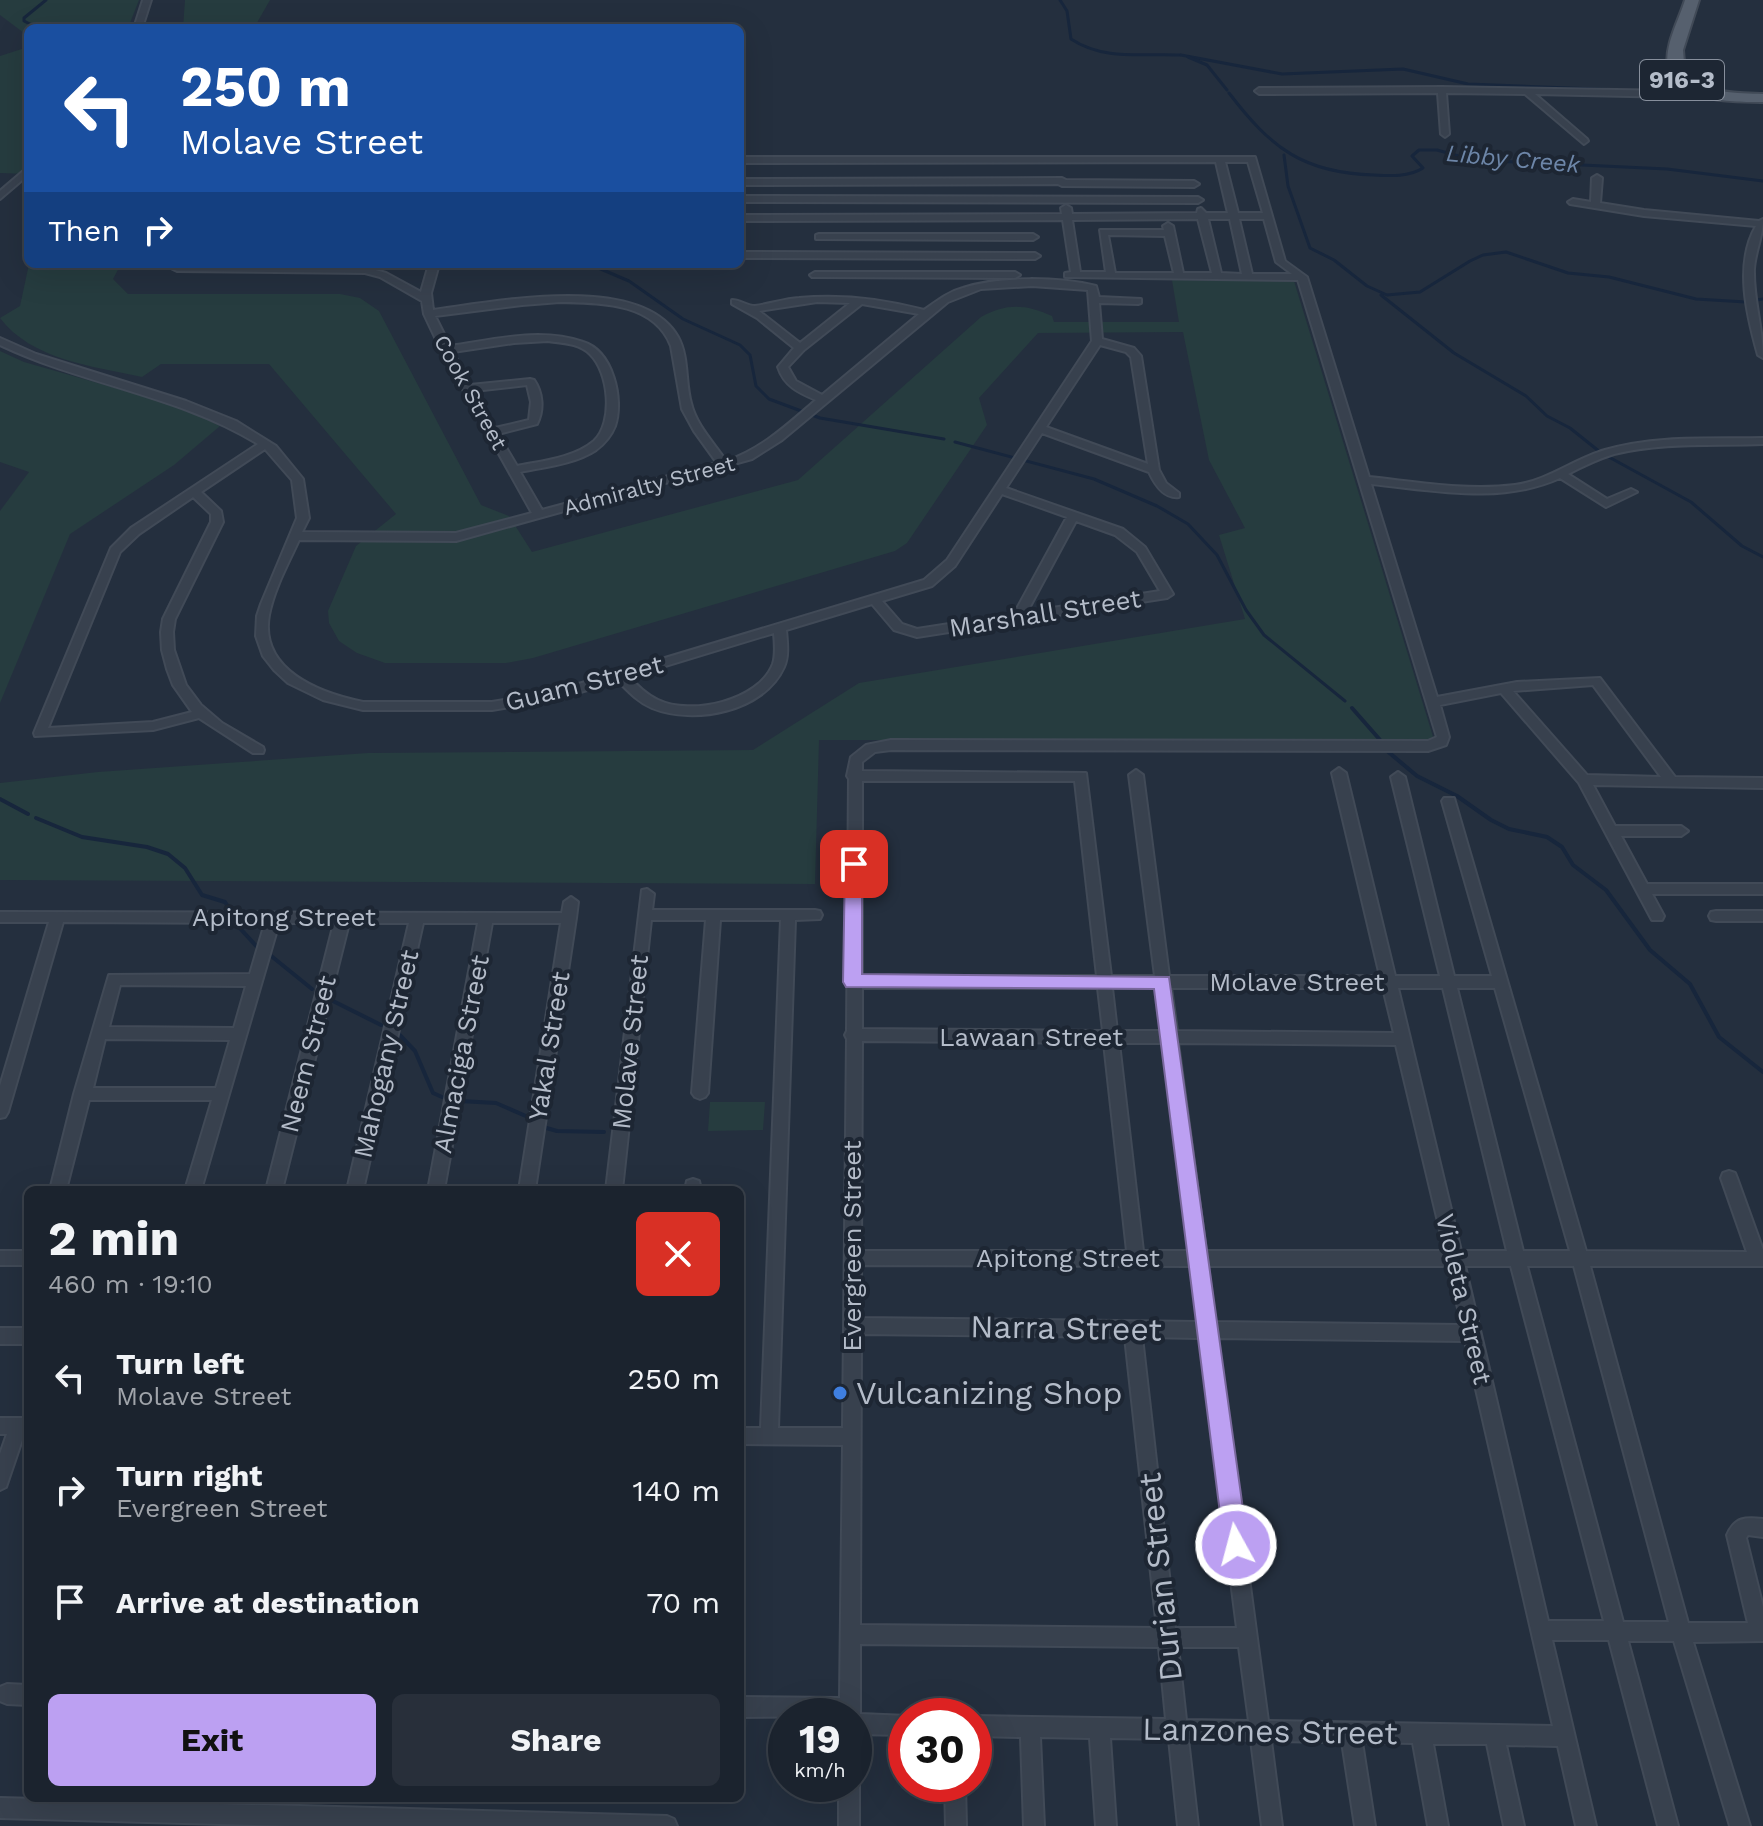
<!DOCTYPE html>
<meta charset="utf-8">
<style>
body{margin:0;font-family:"Work Sans",sans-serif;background:#282f3a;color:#f1f3f6;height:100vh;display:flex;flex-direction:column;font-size:30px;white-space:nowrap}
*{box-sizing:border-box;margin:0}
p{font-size:26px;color:#a0a4aa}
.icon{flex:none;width:44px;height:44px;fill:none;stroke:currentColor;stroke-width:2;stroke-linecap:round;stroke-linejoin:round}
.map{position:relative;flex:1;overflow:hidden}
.panel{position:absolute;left:24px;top:1186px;width:720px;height:616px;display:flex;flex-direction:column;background:#1b232e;border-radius:12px;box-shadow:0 8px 32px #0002,0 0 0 2px #39404a}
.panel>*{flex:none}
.banner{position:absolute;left:24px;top:24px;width:720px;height:244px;border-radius:12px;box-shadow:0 8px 32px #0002,0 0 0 2px #39404a;background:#1a4fa0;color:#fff;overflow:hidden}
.speed{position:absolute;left:768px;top:1698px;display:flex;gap:16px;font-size:40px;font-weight:700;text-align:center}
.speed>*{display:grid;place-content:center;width:104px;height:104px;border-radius:50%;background:#1b232e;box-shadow:0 8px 32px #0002,0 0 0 2px #39404a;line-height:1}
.speed small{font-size:20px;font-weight:400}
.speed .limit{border:12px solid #d22;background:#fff;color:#111}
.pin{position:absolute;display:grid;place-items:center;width:68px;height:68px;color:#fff;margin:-34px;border-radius:16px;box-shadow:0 4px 12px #0006}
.me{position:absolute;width:88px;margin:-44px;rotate:353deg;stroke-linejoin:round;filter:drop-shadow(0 0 6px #0008)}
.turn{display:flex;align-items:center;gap:28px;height:168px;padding:0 24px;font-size:36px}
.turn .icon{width:104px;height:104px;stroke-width:2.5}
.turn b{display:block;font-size:56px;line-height:68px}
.then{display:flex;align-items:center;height:76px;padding:0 24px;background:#0003;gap:16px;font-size:30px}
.round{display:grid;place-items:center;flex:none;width:84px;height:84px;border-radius:12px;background:#282f3a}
.overview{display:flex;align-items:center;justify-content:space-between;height:136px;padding:0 24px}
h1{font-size:48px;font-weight:700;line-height:60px}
.action{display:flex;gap:16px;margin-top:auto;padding:16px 24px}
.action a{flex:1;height:92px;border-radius:12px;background:#bca0f2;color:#111;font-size:32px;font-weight:700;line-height:92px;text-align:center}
.action a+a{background:#282f3a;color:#f1f3f6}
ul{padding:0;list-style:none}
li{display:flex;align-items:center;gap:24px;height:112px;padding:0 24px}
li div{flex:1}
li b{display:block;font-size:30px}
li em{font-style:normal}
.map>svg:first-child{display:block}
</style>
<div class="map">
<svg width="1763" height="1826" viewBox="0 0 1763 1826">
<rect width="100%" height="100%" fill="#242f3e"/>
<!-- green -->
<g fill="#263c3f">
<polygon points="0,0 139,0 128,28 28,28 28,36 0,15"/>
<polygon points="185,0 270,0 254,28 183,28"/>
<polygon points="28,47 28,174 0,173 0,56"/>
<path d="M 29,264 L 121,264 L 113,279 L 128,294 L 340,294 L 360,298 L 379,311 L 481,505 L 509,516 L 532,552 L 798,480 L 981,317 C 1006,303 1026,304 1052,316 L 1054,322 L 1179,322 L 1172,280 L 1294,281 L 1434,740 L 819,740 L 815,884 L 0,880 L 0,783 L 98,772 L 368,753 L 753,750 L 859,683 L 1245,619 L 1219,535 L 1245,528 L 1209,460 L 1183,332 L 1038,333 L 979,398 L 987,425 L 907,543 L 895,551 L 533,658 L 506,663 L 385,663 L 357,653 L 339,641 L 329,623 L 328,611 L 356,546 L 396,514 L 269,364 L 161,364 L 142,377 C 92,366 32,360 0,318 L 20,306 Z"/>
<polygon points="0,351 24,362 154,399 192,412 220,426 174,465 70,534 0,703 0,511 29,472 0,462"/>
<polygon points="710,1102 765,1102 763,1130 708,1131"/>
</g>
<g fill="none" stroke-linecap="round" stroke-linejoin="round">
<!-- stream-far1 -->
<g stroke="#17263c" stroke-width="3">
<path d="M 1060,0 L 1067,11 L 1071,39 C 1104,61 1143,53 1180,55"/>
<polyline points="38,28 24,21 24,18 46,0"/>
<polyline points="1181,55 1282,74 1403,69 1468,84 1620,90"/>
<polyline points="1188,57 1207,65 1227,90"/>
<path d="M 1229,93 C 1271,148 1303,173 1374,175 C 1391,176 1409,177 1423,168 L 1412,156 L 1419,150 L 1437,150 L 1473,160 L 1667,169 L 1763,181"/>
<polyline points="1284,155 1288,186 1310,248 1334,260 1367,286 1387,295 1420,292 1470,261 1483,255 1506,252 1568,273 1609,277 1696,299 1746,302"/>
<polyline points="589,264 629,281 683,319 740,345 750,355 756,386 769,399 820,418 944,439"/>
<polyline points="1381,295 1454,353 1526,396 1547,416 1570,428 1600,452"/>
<polyline points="1757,300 1763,299"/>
<polyline points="955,442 1094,479 1157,506 1188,524 1217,555 1246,610 1264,635 1345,701"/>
<polyline points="1607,456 1691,502 1742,546 1763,557"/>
</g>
<!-- stream -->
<g stroke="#17263c" stroke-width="4">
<polyline points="1352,708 1381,741"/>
<polyline points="1386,750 1417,776 1457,796 1491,820 1509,829 1547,837 1562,847 1573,865 1606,890 1650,950 1690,984 1719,1037 1763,1072"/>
<polyline points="0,799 28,814"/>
<polyline points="36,818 82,837 147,847 168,854 185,868 202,895 225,902 233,914"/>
<polyline points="236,924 258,948"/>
<polyline points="270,955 312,989"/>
<polyline points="329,999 381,1025"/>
<polyline points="395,1030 415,1051 433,1093 442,1097"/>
<polyline points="460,1101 496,1103 528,1117"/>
<polyline points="543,1127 557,1131 604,1132"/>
</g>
<defs>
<g id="street">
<polygon points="143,0 151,0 142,28 134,28"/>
<polygon points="1442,87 1677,91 1704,89 1708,92 1704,95 1677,97 1535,94 1587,139 1588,141 1584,144 1525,94 1446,93 1449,134 1445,137 1441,134 1438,93 1259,94 1255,91 1259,88"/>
<path d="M 740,157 L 1255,157 L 1285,261 L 1307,277 L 1369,477 C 1417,482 1466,491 1515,485 C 1547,481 1574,459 1605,450 C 1656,435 1711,439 1763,438 L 1763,444 C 1714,446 1662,442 1614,454 C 1598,459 1583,466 1568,474 L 1607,499 L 1631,489 L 1637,492 L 1606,507 L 1560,478 C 1500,505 1434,490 1371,484 L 1437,697 L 1517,682 L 1600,678 L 1675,777 L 1763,778 L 1763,788 L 1593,785 L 1615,826 L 1681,826 L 1688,831 L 1681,836 L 1621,836 L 1647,884 L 1763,884 L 1763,894 L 1652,894 L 1664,916 L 1662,920 L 1652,920 L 1579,783 L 1501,693 L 1440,705 L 1449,737 L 1446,745 L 1428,751 L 891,750 L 875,752 L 862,762 L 862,771 L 1086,773 L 1111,976 L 1155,976 L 1129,775 L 1136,770 L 1143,775 L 1169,976 L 1380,976 L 1332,773 L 1339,768 L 1346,773 L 1395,976 L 1440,976 L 1391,777 L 1398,772 L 1405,777 L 1454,976 L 1492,976 L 1442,801 L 1444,798 L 1454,798 L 1586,1251 L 1747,1252 L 1721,1178 L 1723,1173 L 1729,1171 L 1735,1173 L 1737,1178 L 1763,1250 L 1763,1266 L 1590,1266 L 1688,1623 L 1748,1623 L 1727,1535 C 1735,1517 1745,1517 1763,1519 L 1763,1537 L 1748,1535 L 1746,1538 L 1763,1607 L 1763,1641 L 1693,1642 L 1750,1826 L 1730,1826 L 1674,1641 L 1628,1641 L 1678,1826 L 1658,1826 L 1609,1640 L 1552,1640 L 1596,1826 L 1576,1826 L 1558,1746 L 1506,1745 L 1524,1826 L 1504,1826 L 1487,1744 L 1433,1744 L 1448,1826 L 1428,1826 L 1413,1743 L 1362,1742 L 1375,1826 L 1355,1826 L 1342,1742 L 1271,1741 L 1282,1826 L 1262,1826 L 1251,1740 L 1188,1739 L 1198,1826 L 1178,1826 L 1169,1739 L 1110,1738 L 1116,1826 L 1096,1826 L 1090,1738 L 1040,1737 L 1044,1826 L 1024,1826 L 1021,1737 L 974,1736 L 974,1716 L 1166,1719 L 1159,1647 L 860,1644 L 860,1714 L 908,1716 L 906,1716 L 906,1735 L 854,1734 L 854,1716 L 740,1717 L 740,1697 L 840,1698 L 843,1445 L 740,1444 L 740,1428 L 761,1428 L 781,920 L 720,920 L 708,1093 L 705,1097 L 700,1099 L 695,1097 L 692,1093 L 706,920 L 651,920 L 622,1190 L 606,1190 L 642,890 L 647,889 L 654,894 L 652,910 L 815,910 L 820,911 L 822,915 L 820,919 L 795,920 L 778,1428 L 843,1428 L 847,1039 L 845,1035 L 847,1031 L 849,779 L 847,776 L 851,757 L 866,745 L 891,740 L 1428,741 L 1437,737 L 1298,280 L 1065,277 L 1065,273 L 1071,272 L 1063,220 L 740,221 L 740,215 L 1062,214 L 1061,208 L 1066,205 L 1071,208 L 1072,214 L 1197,213 L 1198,209 L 1201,208 L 1206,213 L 1228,213 L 1216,162 L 740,163 ZM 1225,162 L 1248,162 L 1263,213 L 1238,213 ZM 1198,219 L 1212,273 L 1183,273 L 1173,226 L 1168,223 L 1163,226 L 1164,230 L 1100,230 L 1106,272 L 1080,272 L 1072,220 ZM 1208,219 L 1230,219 L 1242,274 L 1221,273 ZM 1239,219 L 1264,219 L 1276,262 L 1292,274 L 1252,274 ZM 1108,235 L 1165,236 L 1174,273 L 1115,273 ZM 1593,685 L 1661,777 L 1587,775 L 1513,691 ZM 862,781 L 1075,781 L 1097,976 L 862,976 ZM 862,988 L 1098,988 L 1103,1031 L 862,1029 ZM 1112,988 L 1156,988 L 1162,1031 L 1117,1031 ZM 1171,988 L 1383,988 L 1394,1033 L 1177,1031 ZM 1398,988 L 1443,988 L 1507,1251 L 1461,1251 ZM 1457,988 L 1495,988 L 1570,1251 L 1523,1251 ZM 862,1041 L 1104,1043 L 1127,1251 L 861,1251 ZM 1119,1043 L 1163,1043 L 1189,1251 L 1143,1251 ZM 1178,1043 L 1396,1045 L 1445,1251 L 1206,1251 ZM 861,1265 L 1191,1266 L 1198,1322 L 861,1318 ZM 1208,1266 L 1448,1266 L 1462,1325 L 1215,1322 ZM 1465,1266 L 1511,1266 L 1604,1621 L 1548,1621 ZM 1527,1266 L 1574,1266 L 1669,1622 L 1623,1622 ZM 861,1334 L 1125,1337 L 1157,1628 L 860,1625 ZM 1142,1337 L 1200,1338 L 1237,1628 L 1175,1628 ZM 1217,1338 L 1465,1341 L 1553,1726 L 1268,1721 ZM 1178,1647 L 1239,1647 L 1249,1721 L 1186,1720 Z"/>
<polygon points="28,167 28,175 0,199 0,191"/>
<path d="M 1597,175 L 1602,178 L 1600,203 L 1644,210 L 1759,221 L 1763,219 C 1763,236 1755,252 1754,269 C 1753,299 1763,328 1763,358 L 1758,355 C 1747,316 1734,264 1756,226 L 1644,216 L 1570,204 L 1568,202 L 1573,199 L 1591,202 L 1592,178 Z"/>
<polygon points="1062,178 1066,180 1194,181 1199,184 1194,187 1062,186 1058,184 740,185 740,179"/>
<polygon points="740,196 1198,197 1203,200 1198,203 740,202"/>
<polygon points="819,234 1033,234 1038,237 1033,240 816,239 816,235"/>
<polygon points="740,252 1035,253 1040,256 1035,259 740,258"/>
<path d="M 163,264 L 365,267 L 386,273 L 421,292 L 429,264 L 439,264 L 431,293 L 433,310 C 495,302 641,272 678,337 C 689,357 685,382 691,403 C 696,425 714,443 726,461 C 762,449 788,424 816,400 C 799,393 784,386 778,367 L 794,348 L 757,318 L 732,304 L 732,300 C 740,300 747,306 755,306 C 770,304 784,299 799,298 C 841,294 883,299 924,310 C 937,301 948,292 963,288 C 1000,276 1059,277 1096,286 L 1099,297 L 1141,299 L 1141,303 L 1138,304 L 1099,303 L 1102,339 L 1134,348 L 1141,356 L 1159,470 L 1166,483 L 1179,493 L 1179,497 C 1164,499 1155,485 1149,472 L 1042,433 L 1006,488 L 1123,529 L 1145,547 L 1173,594 L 1167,598 L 917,637 L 894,630 L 872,604 L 786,630 C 787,642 789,656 784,667 C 764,712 694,725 652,708 C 638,702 628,691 618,681 L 553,700 L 492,710 L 363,710 L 323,700 L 288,683 L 274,670 L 263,656 L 256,636 L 257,616 L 261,604 L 297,518 L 292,480 L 265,449 L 201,492 L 221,511 L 223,522 L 175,619 L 173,632 L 174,650 L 186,685 L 201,705 L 222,723 L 263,747 L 264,750 L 263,753 L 253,753 L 199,718 L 153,730 L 35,736 L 34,733 L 111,548 L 131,528 L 258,444 C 178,395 84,385 0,345 L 0,338 L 36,354 L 186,401 L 236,421 L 276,446 L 303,479 L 309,518 L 302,532 L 456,533 L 532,513 L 441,350 L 424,314 L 422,301 L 380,277 L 365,273 L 177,271 ZM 1032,286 L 1088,290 L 1092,341 L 947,560 L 924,580 L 552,692 L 492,702 L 363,702 C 319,693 259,670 269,615 C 274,589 288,564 299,540 L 456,541 L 752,459 L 782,440 L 948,302 L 981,289 ZM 560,302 C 600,303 654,302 671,346 L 682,409 L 694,431 L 717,463 L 542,510 L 520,472 C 544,467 575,464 596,450 C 604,444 611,436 615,426 C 624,399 613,351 583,342 C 540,327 494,340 450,346 L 435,316 L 522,305 ZM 817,302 L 850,303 L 800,343 L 759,311 ZM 862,304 L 919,314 L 822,395 L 796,381 L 788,367 L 804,350 ZM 548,341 C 562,343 579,343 590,354 C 609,372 614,422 594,441 C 574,458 542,461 517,466 L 498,434 L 537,424 C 544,410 543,393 534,380 L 530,379 L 470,385 L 453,352 L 514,343 ZM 1100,345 L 1126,352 L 1131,357 L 1148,464 L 1046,427 ZM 527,385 L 531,402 L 529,420 L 495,428 L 474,391 ZM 1002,494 L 1067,517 L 1014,614 L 917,629 L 902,624 L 882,601 L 932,586 L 955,566 ZM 193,497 L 211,514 L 211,522 L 163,619 L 161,632 L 162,650 L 167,669 L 173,685 L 192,712 L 153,722 L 48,728 L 120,552 L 139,534 ZM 1076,521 L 1115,535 L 1137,552 L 1160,591 L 1027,612 ZM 774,633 C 775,643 776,655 773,664 C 759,701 691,716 658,700 C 647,695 638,686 629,677 Z"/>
<polygon points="815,272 1015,272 1020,275 1015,278 812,277 810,275"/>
<path d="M 571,897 L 578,902 L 576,918 L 535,1190 L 519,1190 L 561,923 L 492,923 L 444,1190 L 428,1190 L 478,923 L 423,923 L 363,1190 L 347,1190 L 409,923 L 349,923 L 282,1190 L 266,1190 L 334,923 L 279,923 L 201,1190 L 185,1190 L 212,1100 L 89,1100 L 66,1190 L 50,1190 L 74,1094 L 109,975 L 250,974 L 265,923 L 63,922 L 8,1112 L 5,1117 L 0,1118 L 0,1086 L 49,922 L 0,922 L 0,912 L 562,913 L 564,902 ZM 120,985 L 246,986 L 234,1028 L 109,1027 ZM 105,1039 L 230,1040 L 216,1088 L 93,1088 Z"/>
<polygon points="1716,911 1763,911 1763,921 1716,921 1711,920 1709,916 1711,912"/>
<polygon points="693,1179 699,1181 701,1190 685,1190 687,1181"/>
<rect x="0" y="1251" width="28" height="14"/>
<rect x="0" y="1328" width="28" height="16"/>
<polygon points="0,1418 28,1418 28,1434 24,1434 6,1487 0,1490 0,1454 7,1434 0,1434"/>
<polygon points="7,1684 28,1685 28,1705 7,1704 0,1701 0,1687"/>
<polygon points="854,1776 859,1784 859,1826 839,1826 839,1784 854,1784"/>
<polygon points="945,1784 965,1784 966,1826 946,1826"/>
<polygon points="0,1798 667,1816 674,1819 677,1826 294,1826 0,1818"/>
</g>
<path id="primary" d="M 1685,0 L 1699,0 L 1683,50 L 1685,75 C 1706,94 1737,93 1763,94 L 1763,102 C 1736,102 1675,103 1668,67 C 1664,46 1679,20 1685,0 Z"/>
</defs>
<!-- street casing -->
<use href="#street" stroke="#414a57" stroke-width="4"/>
<!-- primary casing -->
<use href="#primary" stroke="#414a57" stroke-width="4"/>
<!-- street -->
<use href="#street" fill="#38414e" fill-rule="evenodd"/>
<!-- primary -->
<use href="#primary" fill="#56606e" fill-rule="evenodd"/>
</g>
<!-- route -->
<polygon fill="#bca0f2" stroke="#7a689d" stroke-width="2" points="854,858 862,864 862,974 1169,977 1248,1545 1244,1554 1236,1557 1228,1554 1224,1545 1154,989 846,987 843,982 845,864"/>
<!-- markers -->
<circle fill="#3f7fe0" stroke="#1d2633" stroke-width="3" cx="840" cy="1393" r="8"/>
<g text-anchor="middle" stroke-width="8" stroke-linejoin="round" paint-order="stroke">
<!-- far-street labels -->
<g font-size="22" fill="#b4bcc9" stroke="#1d2633">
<text transform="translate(471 392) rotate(61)" y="8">Cook Street</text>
<text transform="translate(649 485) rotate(-15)" y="8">Admiralty Street</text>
</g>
<!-- shield labels -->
<rect fill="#1d2633" stroke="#878f9c" stroke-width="2" x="1640" y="60" width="84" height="40" rx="6"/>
<g font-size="24" font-weight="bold" fill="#b4bcc9">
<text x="1682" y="88">916-3</text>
</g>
<!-- far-water labels -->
<g font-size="24" font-style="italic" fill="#6d86a8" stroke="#1d2633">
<text transform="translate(1513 159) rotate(5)" y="8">Libby Creek</text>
</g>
<!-- street labels -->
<g font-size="26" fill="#b4bcc9" stroke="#1d2633">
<text transform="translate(1045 613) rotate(-9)" y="9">Marshall Street</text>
<text transform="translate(584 683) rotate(-14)" y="9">Guam Street</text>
<text x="284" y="926">Apitong Street</text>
<text x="1297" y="991">Molave Street</text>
<text x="1031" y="1046">Lawaan Street</text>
<text transform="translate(630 1042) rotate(-84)" y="9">Molave Street</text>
<text transform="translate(549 1046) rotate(-81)" y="9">Yakal Street</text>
<text transform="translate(308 1054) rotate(-76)" y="9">Neem Street</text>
<text transform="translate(386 1054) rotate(-77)" y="9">Mahogany Street</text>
<text transform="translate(461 1054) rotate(-79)" y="9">Almaciga Street</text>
<text transform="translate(852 1246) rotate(-90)" y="9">Evergreen Street</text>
<text x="1068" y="1267">Apitong Street</text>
<text transform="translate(1464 1299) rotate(77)" y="9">Violeta Street</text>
</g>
<!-- near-street labels -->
<g font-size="32" fill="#b4bcc9" stroke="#1d2633">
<text transform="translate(1066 1328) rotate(1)" y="11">Narra Street</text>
<text transform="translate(1160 1577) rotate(-96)" y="11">Durian Street</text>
<text transform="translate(1270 1731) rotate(1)" y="11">Lanzones Street</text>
</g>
<!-- near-poi labels -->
<g font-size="32" fill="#b4bcc9" stroke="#1d2633" text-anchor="start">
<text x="856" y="1404">Vulcanizing Shop</text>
</g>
</g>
</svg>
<div class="speed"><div>19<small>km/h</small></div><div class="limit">30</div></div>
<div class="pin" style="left:854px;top:864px;background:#d93025"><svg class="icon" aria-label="arrive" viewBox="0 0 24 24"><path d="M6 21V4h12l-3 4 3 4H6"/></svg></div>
<svg class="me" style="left:1236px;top:1545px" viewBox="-20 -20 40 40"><circle r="17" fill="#bca0f2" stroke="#fff" stroke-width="3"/><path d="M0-11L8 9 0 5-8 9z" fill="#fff"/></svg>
<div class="banner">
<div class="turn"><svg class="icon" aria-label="left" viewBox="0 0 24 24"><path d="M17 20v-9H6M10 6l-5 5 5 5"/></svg><div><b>250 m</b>Molave Street</div></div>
<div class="then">Then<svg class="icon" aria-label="right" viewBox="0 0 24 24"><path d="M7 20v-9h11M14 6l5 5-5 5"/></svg></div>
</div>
<section class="panel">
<div class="overview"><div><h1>2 min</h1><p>460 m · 19:10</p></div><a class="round" style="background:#d93025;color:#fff"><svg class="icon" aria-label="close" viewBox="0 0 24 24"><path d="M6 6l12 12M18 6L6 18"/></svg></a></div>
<ul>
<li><svg class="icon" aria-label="left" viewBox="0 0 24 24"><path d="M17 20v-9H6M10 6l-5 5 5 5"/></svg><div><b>Turn left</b><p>Molave Street</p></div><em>250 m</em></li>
<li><svg class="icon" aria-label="right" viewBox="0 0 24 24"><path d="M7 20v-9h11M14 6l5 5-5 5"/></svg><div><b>Turn right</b><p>Evergreen Street</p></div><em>140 m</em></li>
<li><svg class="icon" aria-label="arrive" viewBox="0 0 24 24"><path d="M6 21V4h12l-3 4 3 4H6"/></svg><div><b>Arrive at destination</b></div><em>70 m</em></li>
</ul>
<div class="action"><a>Exit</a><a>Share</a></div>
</section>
</div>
